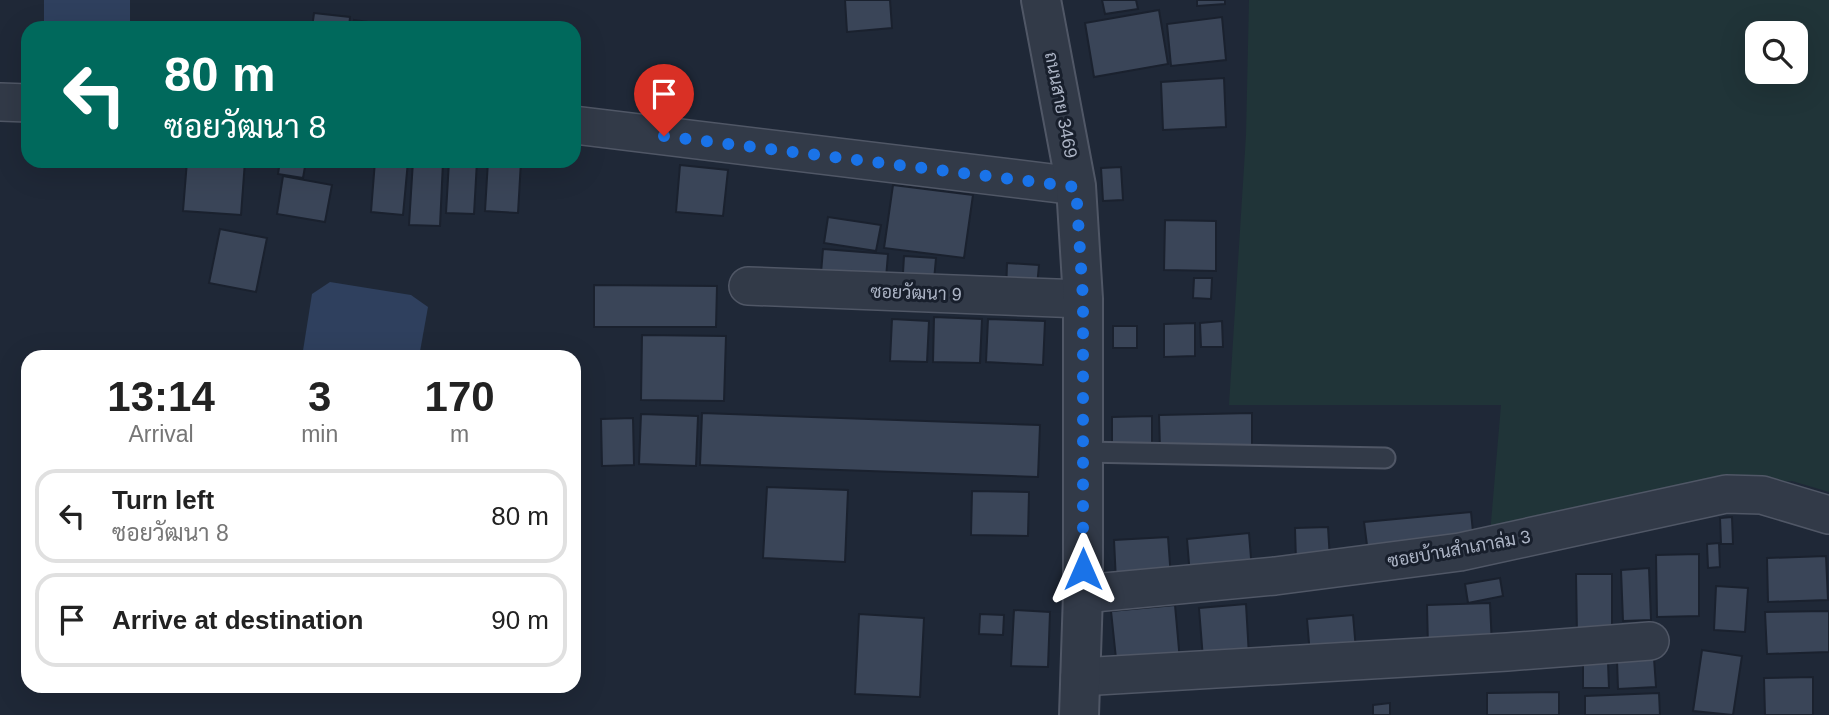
<!DOCTYPE html>
<meta charset="utf-8">
<style>
body{margin:0;font-family:Helvetica,Sarabun,sans-serif;background:#f6f6f6;color:#222;height:100vh;display:flex;flex-direction:column;font-size:26px;white-space:nowrap}
*{box-sizing:border-box;margin:0}
p{font-size:23px;color:#767676}
.icon{flex:none;width:38px;height:38px;fill:none;stroke:currentColor;stroke-width:2;stroke-linecap:round;stroke-linejoin:round}
.map{position:relative;flex:1;overflow:hidden}
.side{position:absolute;left:21px;top:350px;width:560px;height:343px;display:flex;flex-direction:column;background:#fff;border-radius:21px;box-shadow:0 7px 28px #0002}
.side>*{flex:none}
.top-card{position:absolute;left:21px;top:21px;width:560px;height:147px;border-radius:21px;box-shadow:0 7px 28px #0002;background:#00695c;color:#fff;overflow:hidden}
.controls{position:absolute;left:1745px;top:21px;display:grid;gap:14px}
.controls a{display:grid;place-items:center;width:63px;height:63px;border-radius:14px;background:#fff;box-shadow:0 7px 28px #0002;font-size:35px}
.pin{position:absolute;display:grid;place-items:center;width:60px;height:60px;color:#fff;margin:-72px -30px;border-radius:50% 50% 50% 0;rotate:-45deg;box-shadow:0 0 7px #0007}
.pin .icon{rotate:45deg}
.me{position:absolute;width:77px;margin:-38px;rotate:0deg;stroke-linejoin:round;filter:drop-shadow(0 0 5px #0008)}
.turn{display:flex;align-items:center;gap:24px;height:147px;padding:0 28px;font-size:32px}
.turn .icon{width:91px;height:91px;stroke-width:2.5}
.turn b{display:block;font-size:49px;line-height:60px}
.eta{display:flex;justify-content:space-evenly;align-items:center;height:119px;text-align:center}
.eta b{font-size:42px;font-weight:700;line-height:49px}
ul{padding:0;list-style:none}
li{display:flex;align-items:center;gap:21px;height:94px;margin:0 14px 10px;padding:0 14px;border:4px solid #e0e0e0;border-radius:21px}
li div{flex:1}
li b{display:block;font-size:26px}
li em{font-style:normal}
.map>svg:first-child{display:block}
</style>
<div class="map">
<svg width="1829" height="715" viewBox="0 0 1829 715">
<rect width="100%" height="100%" fill="#1f2837"/>
<!-- green -->
<path fill="#203438" fill-rule="evenodd" d="M 1249,0 L 1829,0 L 1829,492 L 1792,481 L 1712,489 L 1490,534 L 1501,405 L 1229,405 L 1246,135 ZM 1757,33 L 1796,33 L 1796,72 L 1757,72 Z"/>
<!-- water -->
<g fill="#2f405e">
<rect x="44" y="0" width="86" height="28"/>
<polygon points="330,282 411,295 428,307 419,357 302,357 312,294"/>
</g>
<!-- building -->
<g fill="#3a4558" stroke="#1a212e" stroke-width="2">
<polygon points="845,0 890,0 892,28 847,32"/>
<polygon points="1102,0 1136,0 1138,9 1105,14"/>
<polygon points="1197,0 1225,0 1225,4 1197,6"/>
<polygon points="1159,10 1168,64 1094,77 1085,23"/>
<polygon points="314,13 350,17 349,28 312,28"/>
<polygon points="1222,17 1226,60 1171,66 1167,24"/>
<polygon points="354,20 383,24 383,28 353,28"/>
<polygon points="1224,78 1226,127 1163,130 1161,82"/>
<polygon points="187,161 245,161 241,215 183,211"/>
<polygon points="280,161 306,161 303,178 278,174"/>
<polygon points="375,161 408,161 403,215 371,212"/>
<polygon points="413,161 443,162 440,226 409,225"/>
<polygon points="449,161 477,161 474,214 446,213"/>
<polygon points="488,161 521,161 518,213 485,211"/>
<polygon points="680,165 728,170 723,216 676,212"/>
<polygon points="1121,167 1123,200 1103,201 1101,168"/>
<polygon points="283,176 332,185 325,222 277,214"/>
<polygon points="893,185 973,195 964,258 884,248"/>
<polygon points="828,217 881,225 876,251 824,243"/>
<polygon points="1165,220 1216,221 1216,271 1164,270"/>
<polygon points="220,229 267,238 256,292 209,283"/>
<polygon points="823,249 888,254 885,290 820,285"/>
<polygon points="904,256 936,258 933,291 902,290"/>
<polygon points="1007,263 1039,265 1036,297 1006,295"/>
<polygon points="1194,278 1212,278 1211,299 1193,298"/>
<polygon points="594,285 717,286 716,327 594,327"/>
<polygon points="934,317 982,319 980,363 933,362"/>
<polygon points="892,319 929,321 927,362 890,361"/>
<polygon points="988,319 1045,321 1043,365 986,362"/>
<polygon points="1222,321 1223,347 1201,347 1200,323"/>
<polygon points="1195,323 1195,356 1164,357 1164,324"/>
<rect x="1113" y="326" width="24" height="22"/>
<polygon points="642,335 726,336 724,401 641,400"/>
<polygon points="702,413 1040,425 1038,477 700,465"/>
<polygon points="1252,413 1252,449 1160,450 1159,415"/>
<polygon points="641,414 698,416 696,466 639,464"/>
<polygon points="1152,416 1152,450 1112,451 1112,417"/>
<polygon points="633,418 634,465 602,466 601,419"/>
<polygon points="767,487 848,490 845,562 763,558"/>
<polygon points="972,491 1029,492 1028,536 971,535"/>
<polygon points="1471,512 1474,542 1368,553 1364,522"/>
<polygon points="1732,517 1733,544 1721,544 1720,518"/>
<polygon points="1328,527 1330,560 1296,562 1295,528"/>
<polygon points="1249,533 1252,571 1190,576 1187,539"/>
<polygon points="1168,537 1171,578 1116,581 1114,540"/>
<polygon points="1719,543 1720,567 1708,568 1707,544"/>
<polygon points="1699,554 1699,616 1657,617 1656,555"/>
<polygon points="1826,556 1828,600 1768,602 1767,558"/>
<polygon points="1649,568 1651,620 1623,621 1621,570"/>
<polygon points="1576,574 1612,574 1612,636 1577,636"/>
<polygon points="1500,578 1503,596 1468,603 1465,584"/>
<polygon points="1716,586 1748,588 1745,632 1714,630"/>
<polygon points="1490,603 1492,646 1428,648 1427,605"/>
<polygon points="1246,604 1249,656 1203,659 1199,608"/>
<polygon points="1175,605 1180,661 1117,668 1111,611"/>
<polygon points="1014,610 1050,612 1048,667 1011,666"/>
<polygon points="1829,611 1829,652 1767,654 1765,612"/>
<polygon points="859,614 924,618 920,697 855,694"/>
<polygon points="980,614 1004,615 1003,635 979,634"/>
<polygon points="1353,615 1356,650 1310,655 1307,619"/>
<polygon points="1702,650 1742,656 1733,715 1693,711"/>
<polygon points="1654,658 1656,687 1618,689 1617,660"/>
<polygon points="1608,662 1609,688 1583,688 1583,663"/>
<polygon points="1813,677 1813,715 1765,715 1764,678"/>
<polygon points="1559,692 1559,715 1487,715 1487,693"/>
<polygon points="1659,693 1660,715 1585,715 1585,696"/>
<polygon points="1390,703 1390,715 1373,715 1373,705"/>
</g>
<g fill="none" stroke-linecap="round" stroke-linejoin="round">
<defs>
<polyline id="service" points="1084,452 1385,458"/>
<g id="minor">
<polyline points="0,102 28,103"/>
<polyline points="574,125 1076,186"/>
<polyline points="748,286 1083,299"/>
<polyline points="1083,594 1275,576 1460,552 1726,494 1762,495 1829,515"/>
<polyline points="1080,677 1507,652 1650,641"/>
</g>
<polyline id="tertiary" points="1041,0 1076,186 1083,299 1083,594 1079,715"/>
</defs>
<!-- service casing -->
<use href="#service" stroke="#505766" stroke-width="23"/>
<!-- minor casing -->
<use href="#minor" stroke="#505766" stroke-width="40"/>
<!-- tertiary casing -->
<use href="#tertiary" stroke="#505766" stroke-width="42"/>
<!-- service -->
<use href="#service" stroke="#323a48" stroke-width="19"/>
<!-- minor -->
<use href="#minor" stroke="#323a48" stroke-width="37"/>
<!-- tertiary -->
<use href="#tertiary" stroke="#323a48" stroke-width="38"/>
</g>
<g fill="none" stroke-linecap="round" stroke-linejoin="round">
<!-- route -->
<polyline stroke="#1a73e8" stroke-width="12" stroke-dasharray="0 21.6" points="664,136 1076,187 1083,299 1083,569"/>
</g>
<g text-anchor="middle" stroke-width="6" stroke-linejoin="round" paint-order="stroke">
<!-- street labels -->
<g font-size="18" fill="#acb4c5" stroke="#181f2c">
<text transform="translate(1061 105) rotate(79)" y="6">ถนนสาย 3469</text>
<text transform="translate(916 293) rotate(2)" y="6">ซอยวัฒนา 9</text>
<text transform="translate(1459 549) rotate(-10)" y="6">ซอยบ้านสำเภาล่ม 3</text>
</g>
</g>
</svg>
<div class="controls">
<a><svg class="icon" aria-label="search" viewBox="0 0 24 24"><circle cx="10" cy="10" r="6"/><path d="M15 15l6 6"/></svg></a>
</div>
<div class="pin" style="left:664px;top:136px;background:#d93025"><svg class="icon" aria-label="arrive" viewBox="0 0 24 24"><path d="M6 21V4h12l-3 4 3 4H6"/></svg></div>
<svg class="me" style="left:1083px;top:569px" viewBox="-20 -20 40 40"><path d="M0-17L14 15 0 8-14 15z" fill="#1a73e8" stroke="#fff" stroke-width="4"/></svg>
<div class="top-card">
<div class="turn"><svg class="icon" aria-label="left" viewBox="0 0 24 24"><path d="M17 20v-9H6M10 6l-5 5 5 5"/></svg><div><b>80 m</b>ซอยวัฒนา 8</div></div>
</div>
<section class="side">
<div class="eta">
<div><b>13:14</b><p>Arrival</p></div>
<div><b>3</b><p>min</p></div>
<div><b>170</b><p>m</p></div>
</div>
<ul>
<li><svg class="icon" aria-label="left" viewBox="0 0 24 24"><path d="M17 20v-9H6M10 6l-5 5 5 5"/></svg><div><b>Turn left</b><p>ซอยวัฒนา 8</p></div><em>80 m</em></li>
<li><svg class="icon" aria-label="arrive" viewBox="0 0 24 24"><path d="M6 21V4h12l-3 4 3 4H6"/></svg><div><b>Arrive at destination</b></div><em>90 m</em></li>
</ul>
</section>
</div>
